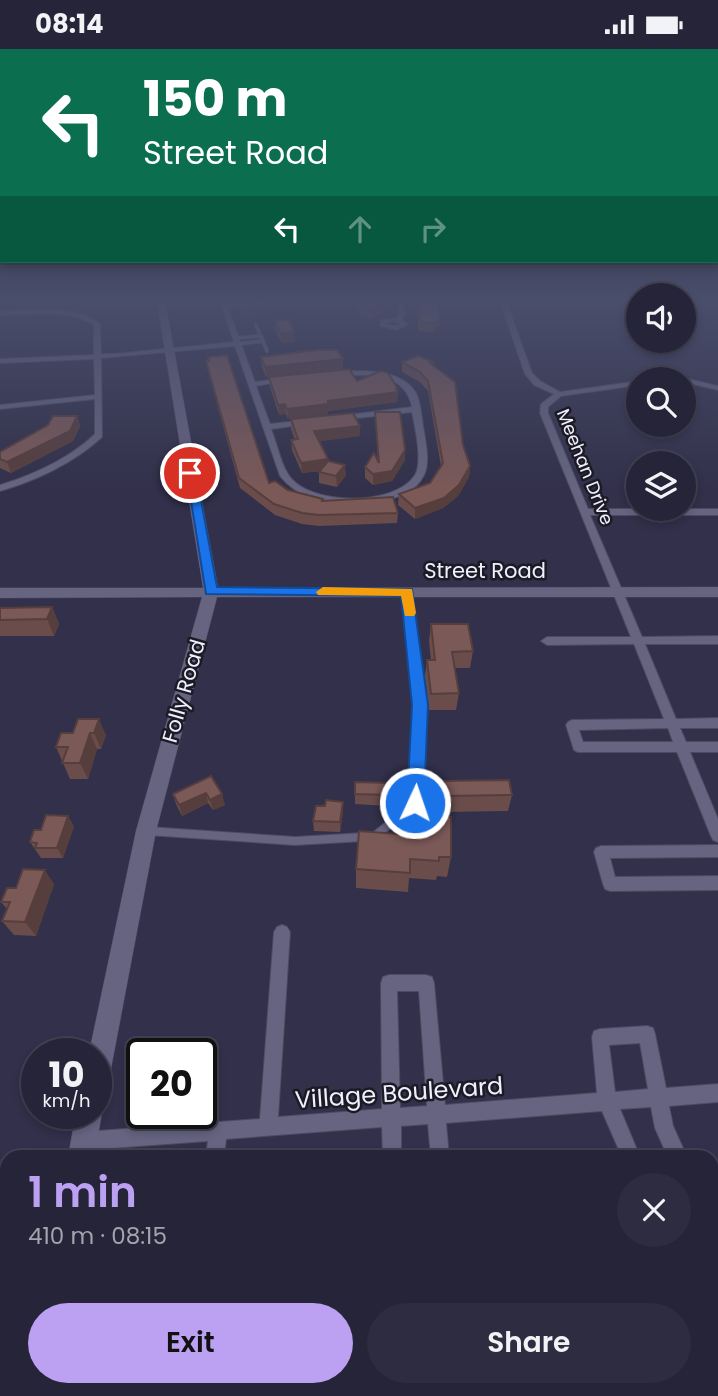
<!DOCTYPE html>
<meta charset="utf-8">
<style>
body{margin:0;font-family:Poppins,sans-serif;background:#2e2c40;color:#f1f3f6;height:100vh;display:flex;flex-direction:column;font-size:26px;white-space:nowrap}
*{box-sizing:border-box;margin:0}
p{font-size:23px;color:#a4a4ae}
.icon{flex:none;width:38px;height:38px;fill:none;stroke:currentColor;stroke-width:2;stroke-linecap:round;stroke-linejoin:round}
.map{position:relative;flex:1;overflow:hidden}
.sheet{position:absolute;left:0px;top:1101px;width:719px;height:247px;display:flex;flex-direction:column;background:#262438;border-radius:21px 21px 0 0;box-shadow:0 4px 10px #0003,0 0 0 2px #424153}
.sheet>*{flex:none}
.guide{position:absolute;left:0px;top:0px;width:719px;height:214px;box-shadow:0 4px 10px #0003,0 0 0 2px #424153;background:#0b6e4f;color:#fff;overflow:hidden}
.controls{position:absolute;left:626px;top:234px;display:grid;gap:14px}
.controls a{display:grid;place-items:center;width:70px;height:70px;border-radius:50%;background:#262438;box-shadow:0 4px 10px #0003,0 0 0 2px #424153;font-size:35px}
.speed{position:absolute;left:21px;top:989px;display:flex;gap:14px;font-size:35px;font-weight:700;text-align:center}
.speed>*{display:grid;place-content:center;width:91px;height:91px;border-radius:50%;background:#262438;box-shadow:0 4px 10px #0003,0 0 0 2px #424153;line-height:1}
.speed small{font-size:18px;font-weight:400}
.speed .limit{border:4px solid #111;border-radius:10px;background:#fff;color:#111}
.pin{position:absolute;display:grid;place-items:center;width:60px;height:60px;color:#fff;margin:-30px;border:4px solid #fff;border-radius:50%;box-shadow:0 2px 7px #0007}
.me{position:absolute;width:77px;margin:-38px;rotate:3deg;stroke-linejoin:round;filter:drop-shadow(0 0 5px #0008)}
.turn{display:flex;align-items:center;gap:24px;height:147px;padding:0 28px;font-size:32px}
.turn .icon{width:91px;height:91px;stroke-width:2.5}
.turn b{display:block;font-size:49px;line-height:60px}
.lanes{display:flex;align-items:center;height:66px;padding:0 28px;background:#0003;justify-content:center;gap:35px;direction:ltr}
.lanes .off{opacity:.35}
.round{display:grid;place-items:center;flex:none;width:74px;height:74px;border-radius:37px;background:#2e2c40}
.summary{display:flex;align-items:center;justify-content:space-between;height:119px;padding:0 28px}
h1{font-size:42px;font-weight:600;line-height:52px;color:#bca0f2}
.action{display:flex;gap:14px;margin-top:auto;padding:14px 28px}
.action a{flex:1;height:80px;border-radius:42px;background:#bca0f2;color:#111;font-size:28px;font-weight:600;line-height:80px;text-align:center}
.action a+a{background:#2e2c40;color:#f1f3f6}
.status{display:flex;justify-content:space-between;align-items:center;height:49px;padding:0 35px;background:#262438;direction:ltr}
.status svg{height:19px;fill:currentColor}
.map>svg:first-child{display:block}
</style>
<div class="status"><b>08:14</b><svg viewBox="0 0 49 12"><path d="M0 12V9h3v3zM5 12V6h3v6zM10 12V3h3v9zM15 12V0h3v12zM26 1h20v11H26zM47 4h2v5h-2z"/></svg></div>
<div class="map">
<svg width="718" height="1347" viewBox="0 0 718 1347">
<rect width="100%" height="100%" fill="#32304a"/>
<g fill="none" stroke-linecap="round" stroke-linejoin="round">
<defs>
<g id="lane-far3">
<polyline points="256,276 267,302"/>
<polyline points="235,289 261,287"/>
<polyline points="237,295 263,292"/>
</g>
<polyline id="lane-far2" points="407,543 420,656 416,736"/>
<g id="lane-far1">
<polyline points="148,782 295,792 364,788"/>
<polyline points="375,787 415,754 416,735"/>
</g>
<polyline id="lane" points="137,1347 139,1340"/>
<g id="street">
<path d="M 220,252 L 226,252 L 227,255 L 284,252 L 228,259 L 255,333 L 285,329 L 289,331 L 256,337 L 270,375 L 307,371 L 311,373 L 307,375 L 271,380 C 277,394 280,413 288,425 C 307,457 395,458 415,426 C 423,413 415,378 412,363 L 339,371 L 335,369 L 339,367 L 412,358 C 405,323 367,325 338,327 L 334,325 L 338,323 C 362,321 404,319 417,346 C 421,356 422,372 424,383 C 426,395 430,414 424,426 C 408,460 341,457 310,448 C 298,444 288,437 280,427 L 235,297 L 101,309 L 102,388 C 75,413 36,432 0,442 L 0,436 C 33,426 70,409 95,385 L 95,350 L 0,360 L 0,356 L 95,346 L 94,310 L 0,314 L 0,310 L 94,306 L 94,276 C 67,259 30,266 0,266 L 0,262 C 32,262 74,254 100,275 L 101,305 L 114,305 L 234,293 Z"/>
<path d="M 397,252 L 403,252 L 405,265 L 402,271 L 408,275 L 397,281 L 380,277 L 381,271 L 397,269 L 399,265 ZM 393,272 L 400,275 L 396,277 L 385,275 Z"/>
<path d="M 500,252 L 506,252 L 532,324 L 540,332 L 560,343 L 639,332 L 639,336 L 561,347 L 548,358 L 548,364 L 588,460 L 718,460 L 718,466 L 590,466 L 642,588 L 718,587 L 718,595 L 645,595 L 676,670 L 718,669 L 718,679 L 680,679 L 686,693 L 718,693 L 718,703 L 690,703 L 718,770 L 718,793 L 713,791 L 711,787 L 677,703 L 578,703 L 574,701 L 566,676 L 568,673 L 572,671 L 664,670 L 634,595 L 547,596 L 541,592 L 547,588 L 631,588 L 540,364 L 541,355 L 554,345 L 534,336 L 525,325 ZM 668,679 L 673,693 L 583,693 L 579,681 Z"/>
<polygon points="664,329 684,329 718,337 718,341 684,333 684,331 661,331"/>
<polygon points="718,796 718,808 610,809 615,828 718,827 718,841 610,842 605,840 603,835 594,803 596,799 601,797"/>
<path d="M 282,876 L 287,878 L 290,883 L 278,1068 L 382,1060 L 381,934 L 383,928 L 389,926 L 426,926 L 432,928 L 434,934 L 445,1056 L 597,1044 L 592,988 L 594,982 L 600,980 L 647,977 L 653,979 L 655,985 L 666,1039 L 718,1035 L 718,1053 L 669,1057 L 673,1077 L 687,1108 L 668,1108 L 655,1079 L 651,1058 L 620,1060 L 640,1108 L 622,1108 L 602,1062 L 446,1074 L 449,1108 L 431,1108 L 428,1075 L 401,1077 L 401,1108 L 383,1108 L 382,1078 L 226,1090 L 224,1108 L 206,1108 L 208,1092 L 84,1101 L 77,1099 L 75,1092 L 77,1085 L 84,1083 L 260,1070 L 274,883 L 277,878 ZM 397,942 L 419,942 L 427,1057 L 400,1059 ZM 640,994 L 648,1040 L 615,1043 L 609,996 Z"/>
<polygon points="712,1163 718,1166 718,1194 712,1192"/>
<polygon points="718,1207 718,1228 712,1230 712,1209"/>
<rect x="181" y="1340" width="22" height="7"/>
</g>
<g id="secondary">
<polygon points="157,252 165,252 218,539 718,538 718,548 217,548 156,782 109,1030 105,1039 96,1042 96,1004 89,1004 136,782 202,548 0,549 0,539 203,539"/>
<polygon points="96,1054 102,1064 94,1108 68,1108 76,1064 96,1064"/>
<polygon points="21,1340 53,1340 51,1347 19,1347"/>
</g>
</defs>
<!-- lane-far3 casing -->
<use href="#lane-far3" stroke="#4d4b60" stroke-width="4.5"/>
<!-- lane-far2 casing -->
<use href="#lane-far2" stroke="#4d4b60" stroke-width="8"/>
<!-- lane-far1 casing -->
<use href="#lane-far1" stroke="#4d4b60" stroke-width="10"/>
<!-- lane casing -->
<use href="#lane" stroke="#4d4b60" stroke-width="11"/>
<!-- street casing -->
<use href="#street" stroke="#4d4b60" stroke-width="2"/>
<!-- secondary casing -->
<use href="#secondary" stroke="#4d4b60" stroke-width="1"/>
<!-- lane-far3 -->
<use href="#lane-far3" stroke="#666481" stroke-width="3.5"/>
<!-- lane-far2 -->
<use href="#lane-far2" stroke="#666481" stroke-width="6"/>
<!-- lane-far1 -->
<use href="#lane-far1" stroke="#666481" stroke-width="8"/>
<!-- lane -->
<use href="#lane" stroke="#666481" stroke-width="10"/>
<!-- street -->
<use href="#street" fill="#666481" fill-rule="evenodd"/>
<!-- secondary -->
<use href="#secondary" fill="#666481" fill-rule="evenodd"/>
</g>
<!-- wall -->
<g fill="#6a4d4b">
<polygon points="239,252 255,266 244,268 240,260"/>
<polygon points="350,252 389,252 389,259 372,270 361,267"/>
<polygon points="415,252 436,252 440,269 439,278 433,283 419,282"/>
<polygon points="274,272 295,292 282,294 275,281"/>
<polygon points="208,308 269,434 288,441 323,450 323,452 398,464 397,474 319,477 302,475 275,466 240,439 208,322 206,312 209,312"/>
<polygon points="261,308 343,320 266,328 262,318"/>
<polygon points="402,313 434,316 470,417 469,428 458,447 443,459 415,470 398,456 399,445 430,434 441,417 428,342 420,333 402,323"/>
<polygon points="269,328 357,332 398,340 397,353 328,362 328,365 297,369 360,377 360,387 319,392 328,413 346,426 337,438 319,434 319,423 320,422 302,424 292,401 291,391 295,391 291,380 291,370 288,370 286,365 279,366 270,338"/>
<polygon points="375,363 405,401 405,411 392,432 373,436 365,429 365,418 378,411"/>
<polygon points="77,367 80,377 73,392 11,424 0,419 0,403"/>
<polygon points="52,558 59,575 54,587 0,587 0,559"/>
<polygon points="431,575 473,602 470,619 455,619 459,644 456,661 429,661 425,627 427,611 431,611 429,592"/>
<polygon points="78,670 106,686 101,700 97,700 88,730 70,730 56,698 73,684"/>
<polygon points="211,727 225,756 213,761 208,754 182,767 176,755 173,745"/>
<polygon points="442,732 512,746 508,762 442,763 440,748"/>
<polygon points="388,734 387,757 355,755 355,745"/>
<polygon points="343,753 343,763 340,783 314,782 313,772 325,757"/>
<polygon points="411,765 451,808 447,828 437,827 436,831 409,829 408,843 356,839 356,820 409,786"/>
<polygon points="74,777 63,809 41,809 30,793 41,781"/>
<polygon points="54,835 36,887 14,886 2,872 7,860 1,853 16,839"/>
</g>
<!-- shaded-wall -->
<g fill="#563e3d">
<polygon points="386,252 389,252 389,259 372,270 372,261"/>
<polygon points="254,257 255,266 244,268 243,259"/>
<polygon points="440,269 439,278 433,283 434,274"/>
<polygon points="294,283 295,292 282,294 281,284"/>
<polygon points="343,310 343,320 266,328 265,318"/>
<polygon points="398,340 397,353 328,362 328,365 288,370 287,360"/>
<polygon points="285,355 286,365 279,366 278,356"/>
<polygon points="77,367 80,377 73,392 11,424 7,413"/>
<polygon points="360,377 360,387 315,393 314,382"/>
<polygon points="405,401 405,411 392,432 373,436 373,425"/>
<polygon points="328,410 328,421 302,424 301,414"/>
<polygon points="345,416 346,426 337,438 336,427"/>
<polygon points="470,417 469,428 458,447 443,459 415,470 415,459"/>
<polygon points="52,558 59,575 54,587 47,570"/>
<polygon points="99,670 106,686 101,700 94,684"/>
<polygon points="90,684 97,700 88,730 80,714"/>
<polygon points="206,744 208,754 182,767 179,756"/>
<polygon points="222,745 225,756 213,761 210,751"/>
<polygon points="343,753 343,763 340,783 340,773"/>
<polygon points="68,767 74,777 63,809 57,799"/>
<polygon points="45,821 54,835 36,887 25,873"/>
</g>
<!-- building -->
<g fill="#7b5957" stroke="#563e3d" stroke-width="2">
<polygon points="239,252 252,252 254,257 243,259"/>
<polygon points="357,252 386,252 372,261 361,258"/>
<polygon points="417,252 436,252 440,269 434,274 420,273"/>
<polygon points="289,270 294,283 281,284 274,272"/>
<polygon points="317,301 337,301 343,310 265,318 261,308"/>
<polygon points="227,306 269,434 275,432 288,441 323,450 322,452 393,448 398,464 319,466 302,464 274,455 239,429 206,312 209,312 208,308"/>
<polygon points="418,307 434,313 430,314 455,333 463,396 470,417 459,436 444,449 415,459 399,445 430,434 443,414 428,332 420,323 402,313"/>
<polygon points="349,320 357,332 381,322 388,324 398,340 396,340 398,343 328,352 328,355 287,360 285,355 278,356 269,328"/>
<polygon points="375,363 400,363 405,401 392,422 373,425 365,418 374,404 379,414"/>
<polygon points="353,364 360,377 314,382 328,410 301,414 291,391 298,390 291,370"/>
<polygon points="53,367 77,367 70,382 7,413 0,410 0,403 48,376"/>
<polygon points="328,412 345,416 336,427 319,423"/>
<polygon points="52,558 47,570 0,571 0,559"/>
<polygon points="431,575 468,575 473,602 452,603 459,644 431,645 427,611 435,611"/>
<polygon points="78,670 99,670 94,684 90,684 80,714 62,714 68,698 56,698 61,684 73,684"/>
<polygon points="211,727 222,745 210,751 206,744 179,756 173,745"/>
<polygon points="509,731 512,746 444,747 442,732"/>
<polygon points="355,733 388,734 387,746 355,745"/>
<polygon points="326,751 343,753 340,773 313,772 316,757 325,757"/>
<polygon points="411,765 451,768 451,808 439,808 439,812 410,810 410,824 356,820 359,782 410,786"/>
<polygon points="46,766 68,767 57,799 35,799 37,794 30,793 34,781 41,781"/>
<polygon points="23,820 45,821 25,873 2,872 10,853 1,853 7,839 16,839"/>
</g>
<!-- sky -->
<linearGradient id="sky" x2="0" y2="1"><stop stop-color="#1c1a29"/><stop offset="0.57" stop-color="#494e6b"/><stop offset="1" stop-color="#494e6b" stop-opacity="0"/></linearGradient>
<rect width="718" height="440" fill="url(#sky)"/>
<!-- route -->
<polygon fill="#1a73e8" stroke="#114b97" stroke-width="2" points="186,421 196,424 217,538 412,540 428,656 424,754 421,759 415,761 409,759 407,754 412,656 401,547 206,545"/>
<!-- slow -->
<polygon fill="#f59e0b" points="323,538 412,540 416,564 414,567 405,567 401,547 318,546 316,543"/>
<g text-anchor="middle" stroke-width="5" stroke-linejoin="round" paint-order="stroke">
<!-- far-street labels -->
<g font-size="18" fill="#f0effd" stroke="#1b1a25">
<text transform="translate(585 418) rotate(68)" y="6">Meehan Drive</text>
</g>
<!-- street labels -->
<g font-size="21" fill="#f0effd" stroke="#1b1a25">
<text x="485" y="529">Street Road</text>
<text transform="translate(184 642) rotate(-74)" y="7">Folly Road</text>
</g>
<!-- near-street labels -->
<g font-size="24" fill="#f0effd" stroke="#1b1a25">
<text transform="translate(399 1044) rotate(-4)" y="8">Village Boulevard</text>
</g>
</g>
</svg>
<div class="controls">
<a><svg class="icon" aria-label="sound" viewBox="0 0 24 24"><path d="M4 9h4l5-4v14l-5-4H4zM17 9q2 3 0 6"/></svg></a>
<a><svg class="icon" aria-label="search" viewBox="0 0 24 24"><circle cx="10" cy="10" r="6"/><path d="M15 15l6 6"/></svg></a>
<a><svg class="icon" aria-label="layers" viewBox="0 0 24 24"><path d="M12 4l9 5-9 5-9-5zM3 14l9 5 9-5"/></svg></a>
</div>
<div class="speed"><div>10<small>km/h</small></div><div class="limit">20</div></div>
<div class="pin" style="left:190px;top:424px;background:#d93025"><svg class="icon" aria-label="arrive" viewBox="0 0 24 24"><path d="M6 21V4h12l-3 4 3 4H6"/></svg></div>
<svg class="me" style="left:415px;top:754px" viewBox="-20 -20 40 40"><circle r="17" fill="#1a73e8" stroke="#fff" stroke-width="3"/><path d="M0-11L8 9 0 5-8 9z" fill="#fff"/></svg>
<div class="guide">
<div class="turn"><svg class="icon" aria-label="left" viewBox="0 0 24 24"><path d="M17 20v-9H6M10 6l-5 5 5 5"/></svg><div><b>150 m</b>Street Road</div></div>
<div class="lanes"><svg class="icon" aria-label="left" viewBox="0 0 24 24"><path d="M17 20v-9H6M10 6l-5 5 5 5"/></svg><svg class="icon off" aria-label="ahead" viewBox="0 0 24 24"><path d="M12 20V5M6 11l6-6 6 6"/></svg><svg class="icon off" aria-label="right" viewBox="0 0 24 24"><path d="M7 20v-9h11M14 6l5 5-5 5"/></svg></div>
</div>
<section class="sheet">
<div class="summary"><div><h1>1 min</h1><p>410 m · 08:15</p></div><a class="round"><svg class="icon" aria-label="close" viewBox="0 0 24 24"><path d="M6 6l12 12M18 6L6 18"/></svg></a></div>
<div class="action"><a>Exit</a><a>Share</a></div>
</section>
</div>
